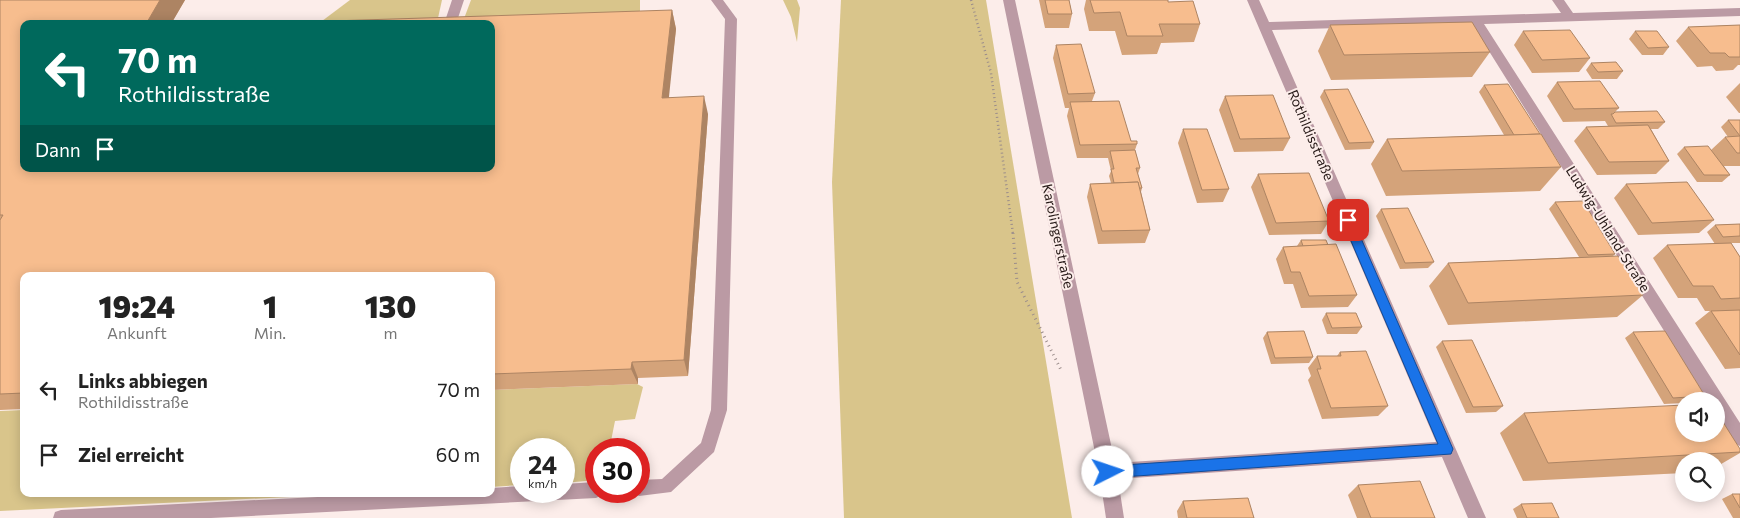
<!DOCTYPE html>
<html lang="de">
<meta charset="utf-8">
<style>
body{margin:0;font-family:Commissioner,sans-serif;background:#f2f2f2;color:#222;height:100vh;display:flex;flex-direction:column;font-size:19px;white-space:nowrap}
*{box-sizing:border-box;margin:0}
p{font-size:16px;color:#767676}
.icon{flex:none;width:28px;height:28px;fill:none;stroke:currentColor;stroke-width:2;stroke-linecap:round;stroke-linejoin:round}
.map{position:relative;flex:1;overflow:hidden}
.sheet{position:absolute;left:20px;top:272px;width:475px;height:225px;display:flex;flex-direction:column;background:#fff;border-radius:10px;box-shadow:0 2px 12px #0003}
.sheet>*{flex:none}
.top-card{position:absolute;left:20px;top:20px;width:475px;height:152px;border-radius:10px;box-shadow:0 2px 12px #0003;background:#00695c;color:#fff;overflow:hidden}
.buttons{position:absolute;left:1675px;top:392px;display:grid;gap:10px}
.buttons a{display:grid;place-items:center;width:50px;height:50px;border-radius:50%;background:#fff;box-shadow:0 2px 12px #0003;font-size:25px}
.speed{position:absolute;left:510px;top:438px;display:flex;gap:10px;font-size:25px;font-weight:700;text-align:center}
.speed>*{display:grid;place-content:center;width:65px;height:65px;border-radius:50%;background:#fff;box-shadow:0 2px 12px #0003;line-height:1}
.speed small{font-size:12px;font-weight:400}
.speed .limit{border:8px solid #d22;background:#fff;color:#111}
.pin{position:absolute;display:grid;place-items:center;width:42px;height:42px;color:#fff;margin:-21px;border-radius:10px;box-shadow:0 2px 8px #0006}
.me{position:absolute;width:55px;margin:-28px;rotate:86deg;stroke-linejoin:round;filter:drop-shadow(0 0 4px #0008)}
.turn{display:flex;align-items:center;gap:18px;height:105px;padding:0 15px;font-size:22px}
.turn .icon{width:65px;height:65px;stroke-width:2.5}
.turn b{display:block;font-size:35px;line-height:42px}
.then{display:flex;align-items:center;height:48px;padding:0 15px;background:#0003;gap:10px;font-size:19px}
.eta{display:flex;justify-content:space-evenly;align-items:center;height:85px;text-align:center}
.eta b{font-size:30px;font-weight:800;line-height:35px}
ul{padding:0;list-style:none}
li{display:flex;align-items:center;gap:15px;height:65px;padding:0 15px}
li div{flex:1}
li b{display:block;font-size:19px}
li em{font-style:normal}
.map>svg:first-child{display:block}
</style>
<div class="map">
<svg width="1740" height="518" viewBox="0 0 1740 518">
<rect width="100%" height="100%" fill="#fcedea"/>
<!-- green -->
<g fill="#d9c58b">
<polygon points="350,0 442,0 438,18 318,24"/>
<polygon points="471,0 640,0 640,12 491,24 462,24"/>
<polygon points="783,0 797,0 800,8 797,42 791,17"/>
<polygon points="841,0 986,0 1072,518 844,518 832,182"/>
<polygon points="637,384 643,387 635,419 615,421 610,446 631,446 630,449 596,449 596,480 564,483 564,449 521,449 521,485 491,487 491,390"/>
<polygon points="24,410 24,494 350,494 0,511 0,411"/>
</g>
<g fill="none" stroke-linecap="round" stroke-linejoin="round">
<!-- path-far1 -->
<polyline stroke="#9b8d8b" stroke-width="2.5" stroke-dasharray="1 3" stroke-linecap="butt" points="971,0 991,73 1013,234"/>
<!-- path -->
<polyline stroke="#9b8d8b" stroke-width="3" stroke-dasharray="1 4" stroke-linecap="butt" points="1013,233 1017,282 1061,370"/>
<!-- lane -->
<g fill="#bb9aa4" fill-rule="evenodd">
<polygon points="452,0 464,0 456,24 444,24"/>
<polygon points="711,0 723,0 737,19 727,410 714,452 671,492 639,496 632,491 639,491 639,480 662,479 701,443 711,410 725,19"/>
<polygon points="596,482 596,491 604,491 602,495 596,498 211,518 53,518 55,512 61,510 376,494 491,494 491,488 521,486 521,491 564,491 564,484"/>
</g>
<!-- street -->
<path fill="#bb9aa4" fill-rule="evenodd" d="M 1003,0 L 1015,0 L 1115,463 L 1436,442 L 1247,0 L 1259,0 L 1269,22 L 1561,13 L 1552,0 L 1564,0 L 1573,13 L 1740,8 L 1740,16 L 1484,24 L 1740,423 L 1740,446 C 1725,440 1716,416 1716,401 L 1708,401 L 1472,24 L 1272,30 L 1486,518 L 1468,518 L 1442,457 L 1118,479 L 1124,518 L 1106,518 L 1099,472 Z"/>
</g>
<!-- wall -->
<g fill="#d4a37a">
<polygon points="0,0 185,0 171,24 24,169 672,10 676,29 668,97 708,114 688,376 638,378 638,384 491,390 491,276 24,276 24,409 0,410"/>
<polygon points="1039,0 1069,0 1072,14 1069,28 1045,28"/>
<polygon points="1086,0 1168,0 1168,2 1200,24 1194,42 1161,43 1157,54 1122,55 1115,31 1089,31 1084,9"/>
<polygon points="1330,25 1490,52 1472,77 1331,80 1318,51"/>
<polygon points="1740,25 1740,65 1738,65 1733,70 1716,71 1712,66 1697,67 1676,41 1688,27"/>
<polygon points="1523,31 1590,58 1579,72 1532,73 1514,45"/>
<polygon points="1635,31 1669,47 1663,55 1642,55 1629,39"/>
<polygon points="1056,45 1095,93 1092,101 1131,141 1137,144 1135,150 1140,168 1138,174 1142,188 1141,192 1150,230 1145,243 1098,244 1087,197 1090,184 1111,183 1109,176 1111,171 1108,158 1077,158 1067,116 1069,108 1065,108 1053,58"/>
<polygon points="1591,63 1623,71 1617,79 1592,79 1586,70"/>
<polygon points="1557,82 1619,108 1615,112 1665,122 1658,129 1651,129 1669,161 1656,174 1597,175 1574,141 1586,127 1608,126 1605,121 1563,122 1547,96"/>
<polygon points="1740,83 1740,113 1739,113 1726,97"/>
<polygon points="1484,85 1540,134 1561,167 1540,191 1386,196 1371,164 1387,139 1504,135 1479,92"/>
<polygon points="1324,90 1374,142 1370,149 1345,150 1320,97"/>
<polygon points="1225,96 1290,138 1283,151 1234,152 1219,110"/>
<polygon points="1728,120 1740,120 1740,166 1724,166 1730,175 1722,182 1697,182 1677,154 1684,147 1711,150 1725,137 1728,137 1721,127"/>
<polygon points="1183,129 1229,189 1223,202 1197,203 1178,143"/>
<polygon points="1258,174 1329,221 1321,234 1269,235 1251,187"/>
<polygon points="1626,184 1714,220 1699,233 1638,235 1614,198"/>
<polygon points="1555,202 1615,254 1613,256 1643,295 1617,317 1448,325 1429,286 1448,263 1579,257 1549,209"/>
<polygon points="1381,209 1434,262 1428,268 1400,269 1376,216"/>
<polygon points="1740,224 1740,243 1731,243 1740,257 1740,368 1725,369 1695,323 1710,311 1705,311 1697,298 1678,298 1653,258 1667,245 1715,244 1707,232 1715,225"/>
<polygon points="1301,240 1328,245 1357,295 1348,307 1301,308 1293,284 1284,284 1276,259 1283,247 1297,246"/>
<polygon points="1326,313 1362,327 1357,334 1327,334 1322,320"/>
<polygon points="1267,332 1313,357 1309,363 1271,364 1263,338"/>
<polygon points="1633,332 1705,396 1698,401 1684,401 1684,403 1664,404 1625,338"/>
<polygon points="1442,341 1503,406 1496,412 1466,413 1436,347"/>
<polygon points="1340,352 1388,406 1378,416 1322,419 1308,380 1311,376 1308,368 1317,356 1337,356"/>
<polygon points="1524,413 1740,452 1740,453 1716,467 1716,461 1684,461 1684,473 1523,481 1500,433"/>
<polygon points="1358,485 1435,518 1357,518 1348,495"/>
<polygon points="1732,494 1740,494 1740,518 1733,518 1722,499"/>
<polygon points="1183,501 1254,518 1178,518 1177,511"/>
<polygon points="1521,504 1559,518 1517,518 1513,509"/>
</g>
<!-- shaded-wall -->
<g fill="#ad8463">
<polygon points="160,0 185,0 171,24 146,24"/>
<polygon points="672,10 676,29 667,116 662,98"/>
<polygon points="704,96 708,114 688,376 684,360"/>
<polygon points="632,362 638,378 638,384 631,369"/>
</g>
<!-- building -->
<g fill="#f7bd8e" stroke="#ad8463">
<polygon points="0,0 160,0 146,24 24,24 24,169 491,169 491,24 238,24 672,10 662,98 704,96 684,360 632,362 631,369 491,374 491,276 24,276 24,393 0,394 0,220 3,215 0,215"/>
<polygon points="1045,0 1069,0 1072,14 1048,14"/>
<polygon points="1090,0 1168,0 1168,2 1193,1 1200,24 1159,24 1163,36 1127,36 1120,12 1094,13"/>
<polygon points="1472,22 1490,52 1344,55 1330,25"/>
<polygon points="1740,25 1740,57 1729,57 1725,53 1710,53 1688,27"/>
<polygon points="1570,30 1590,58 1542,60 1523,31"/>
<polygon points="1635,31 1657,31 1669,47 1648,48"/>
<polygon points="1081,44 1095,93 1068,94 1056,45"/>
<polygon points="1616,62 1623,71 1598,72 1591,63"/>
<polygon points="1600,81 1619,108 1574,109 1557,82"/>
<polygon points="1508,84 1540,134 1514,135 1484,85"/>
<polygon points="1348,89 1374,142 1349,143 1324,90"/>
<polygon points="1273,95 1290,138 1240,139 1225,96"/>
<polygon points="1119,101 1131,141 1137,141 1137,144 1080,145 1070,102"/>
<polygon points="1657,111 1665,122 1616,123 1611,114 1613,114 1615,112"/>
<polygon points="1728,120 1740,120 1740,136"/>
<polygon points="1648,125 1669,161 1609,162 1586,127"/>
<polygon points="1183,129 1207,129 1229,189 1202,190"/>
<polygon points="1541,134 1561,167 1402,171 1387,139"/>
<polygon points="1740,136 1740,153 1737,153 1725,137"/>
<polygon points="1708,146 1730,175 1704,175 1684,147"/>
<polygon points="1135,150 1140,168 1136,168 1142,188 1139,188 1138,182 1114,183 1111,169 1114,169 1110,151"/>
<polygon points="1309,173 1329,221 1276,223 1258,174"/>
<polygon points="1138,182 1150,230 1102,231 1090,184"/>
<polygon points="1687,182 1714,220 1652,223 1626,184"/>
<polygon points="1583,201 1615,254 1588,255 1555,202"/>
<polygon points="1408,208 1434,262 1405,263 1381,209"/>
<polygon points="1740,224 1740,236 1723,237 1715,225"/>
<polygon points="1301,240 1326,240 1328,245 1303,246"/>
<polygon points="1731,243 1740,257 1740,298 1721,299 1713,286 1693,286 1667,245"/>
<polygon points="1336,244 1357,295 1309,296 1300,272 1291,272 1283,247"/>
<polygon points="1618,256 1643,295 1468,303 1448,263"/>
<polygon points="1740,310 1740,355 1711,311"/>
<polygon points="1326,313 1356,313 1362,327 1332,328"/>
<polygon points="1304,331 1313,357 1275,358 1267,332"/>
<polygon points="1665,331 1705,396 1673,398 1633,332"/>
<polygon points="1472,340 1503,406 1473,407 1442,341"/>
<polygon points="1366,351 1388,406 1331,408 1317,369 1321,369 1317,356 1341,356 1340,352"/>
<polygon points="1684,405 1684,434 1716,434 1716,411 1740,449 1740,452 1548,463 1524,413"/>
<polygon points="1420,481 1435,518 1371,518 1358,485"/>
<polygon points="1732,494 1740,494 1740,508"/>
<polygon points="1248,498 1254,518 1187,518 1183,501"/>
<polygon points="1552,503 1559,518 1527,518 1521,504"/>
</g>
<!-- route -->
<polygon fill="#1a73e8" stroke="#114b97" points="1348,216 1353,220 1453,449 1451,454 1108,478 1103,477 1101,472 1103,468 1108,466 1438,444 1342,220"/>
<g text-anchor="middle" stroke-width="4" stroke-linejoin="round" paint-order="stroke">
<!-- street labels -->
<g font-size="14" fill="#251816" stroke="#fcedea">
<text transform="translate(1311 135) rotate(67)" y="5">Rothildisstraße</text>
<text transform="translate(1608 229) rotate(58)" y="5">Ludwig-Uhland-Straße</text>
<text transform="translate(1058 236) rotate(78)" y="5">Karolingerstraße</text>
</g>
</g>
</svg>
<div class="buttons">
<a><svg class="icon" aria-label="sound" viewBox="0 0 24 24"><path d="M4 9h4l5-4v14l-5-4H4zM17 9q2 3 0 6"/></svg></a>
<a><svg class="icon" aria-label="search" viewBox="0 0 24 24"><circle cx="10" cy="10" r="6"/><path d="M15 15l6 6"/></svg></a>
</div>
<div class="speed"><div>24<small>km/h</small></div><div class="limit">30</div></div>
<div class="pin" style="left:1348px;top:220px;background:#d93025"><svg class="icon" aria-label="arrive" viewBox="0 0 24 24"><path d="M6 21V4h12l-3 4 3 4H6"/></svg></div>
<svg class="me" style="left:1108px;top:472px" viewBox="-20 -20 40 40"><circle r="19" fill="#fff"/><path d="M0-13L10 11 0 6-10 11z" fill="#1a73e8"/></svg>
<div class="top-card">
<div class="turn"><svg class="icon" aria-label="left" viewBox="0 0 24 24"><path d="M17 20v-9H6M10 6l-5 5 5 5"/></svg><div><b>70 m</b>Rothildisstraße</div></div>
<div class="then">Dann<svg class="icon" aria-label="arrive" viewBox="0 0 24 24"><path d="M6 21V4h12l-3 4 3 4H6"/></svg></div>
</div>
<section class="sheet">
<div class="eta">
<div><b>19:24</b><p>Ankunft</p></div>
<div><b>1</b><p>Min.</p></div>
<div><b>130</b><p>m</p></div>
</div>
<ul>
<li><svg class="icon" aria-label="left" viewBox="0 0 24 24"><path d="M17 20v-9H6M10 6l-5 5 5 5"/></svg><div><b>Links abbiegen</b><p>Rothildisstraße</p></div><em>70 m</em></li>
<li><svg class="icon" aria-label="arrive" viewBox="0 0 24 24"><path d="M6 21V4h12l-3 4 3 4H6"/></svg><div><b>Ziel erreicht</b></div><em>60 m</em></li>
</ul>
</section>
</div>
